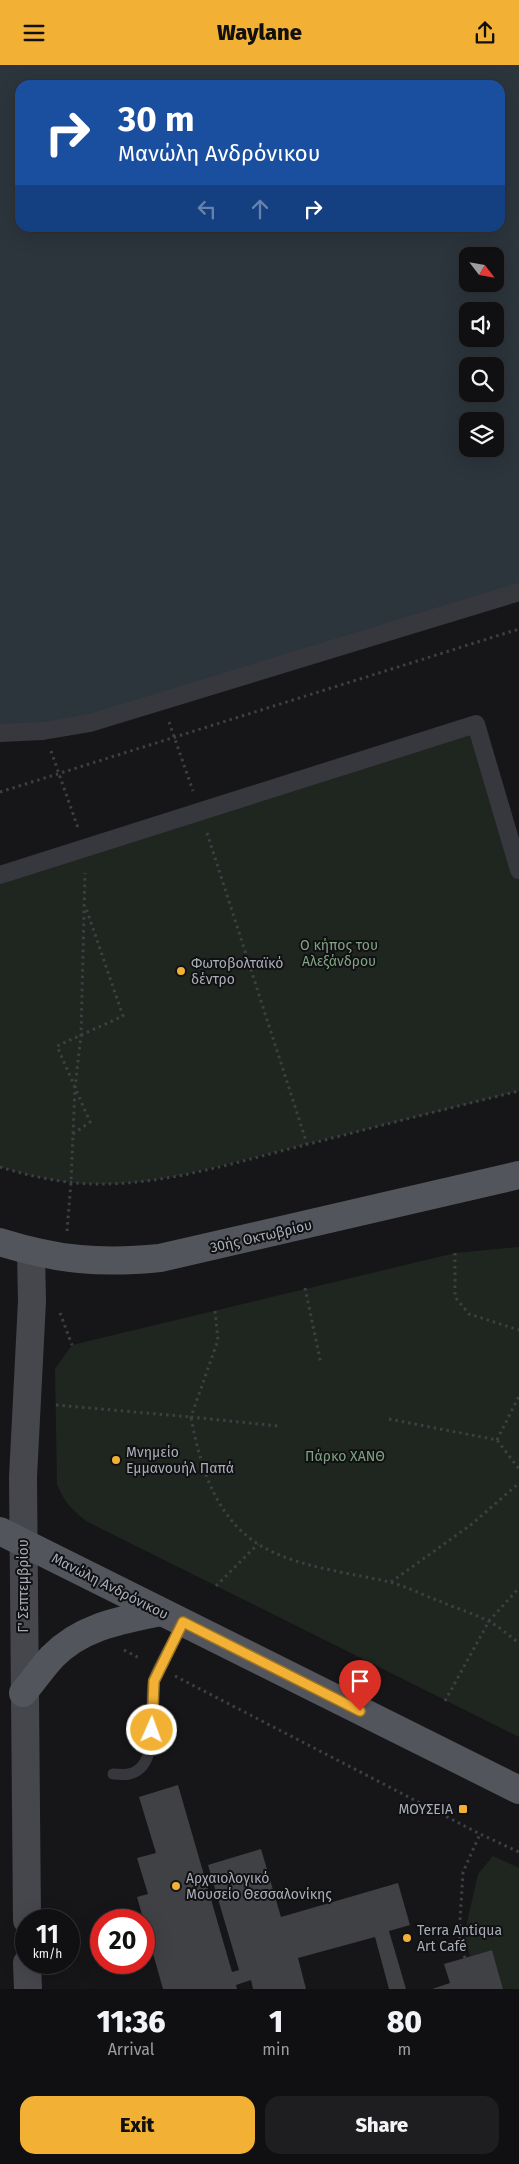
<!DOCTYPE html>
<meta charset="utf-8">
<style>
body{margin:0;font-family:"Fira Sans",sans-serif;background:#1e1e20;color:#f1f3f6;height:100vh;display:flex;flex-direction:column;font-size:19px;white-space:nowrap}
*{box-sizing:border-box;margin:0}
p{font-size:16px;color:#9c9d9f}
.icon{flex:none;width:28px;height:28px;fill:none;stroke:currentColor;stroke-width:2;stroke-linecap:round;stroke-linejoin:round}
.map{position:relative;height:1924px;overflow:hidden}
.drawer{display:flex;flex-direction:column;background:#101012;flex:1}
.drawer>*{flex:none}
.banner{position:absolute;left:15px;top:15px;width:490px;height:152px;border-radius:15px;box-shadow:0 5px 20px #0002,0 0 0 1px #303032;background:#1a4fa0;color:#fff;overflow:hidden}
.needle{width:32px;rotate:121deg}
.controls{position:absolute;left:459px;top:182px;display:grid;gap:10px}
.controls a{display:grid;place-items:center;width:45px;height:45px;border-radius:10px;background:#101012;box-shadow:0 5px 20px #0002,0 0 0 1px #303032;font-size:25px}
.speed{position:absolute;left:15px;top:1844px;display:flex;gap:10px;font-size:25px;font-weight:700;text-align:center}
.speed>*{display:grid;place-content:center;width:65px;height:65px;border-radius:50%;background:#101012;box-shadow:0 5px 20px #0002,0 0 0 1px #303032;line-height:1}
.speed small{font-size:12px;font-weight:400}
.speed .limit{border:8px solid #d22;background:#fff;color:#111}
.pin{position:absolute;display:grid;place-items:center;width:42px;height:42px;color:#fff;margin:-51px -21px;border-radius:50% 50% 50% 0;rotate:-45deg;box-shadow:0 0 5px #0007}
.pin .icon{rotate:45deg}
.me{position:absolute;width:55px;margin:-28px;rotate:2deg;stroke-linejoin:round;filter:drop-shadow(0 0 4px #0008)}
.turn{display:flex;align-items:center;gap:18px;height:105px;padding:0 20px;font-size:22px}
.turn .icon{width:65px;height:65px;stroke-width:2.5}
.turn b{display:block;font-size:35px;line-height:42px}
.lanes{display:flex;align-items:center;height:48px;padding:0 20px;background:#0003;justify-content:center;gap:25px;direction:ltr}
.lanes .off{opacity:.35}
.eta{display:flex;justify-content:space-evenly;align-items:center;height:85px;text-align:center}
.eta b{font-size:30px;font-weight:800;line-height:35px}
.primary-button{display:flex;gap:10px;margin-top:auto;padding:10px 20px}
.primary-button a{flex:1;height:58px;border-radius:15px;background:#f2b134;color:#111;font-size:20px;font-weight:800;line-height:58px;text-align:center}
.primary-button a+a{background:#1e1e20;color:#f1f3f6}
header{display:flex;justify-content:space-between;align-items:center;height:65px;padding:0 20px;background:#f2b134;color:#111;font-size:22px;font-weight:800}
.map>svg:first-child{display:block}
</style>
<header><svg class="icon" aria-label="menu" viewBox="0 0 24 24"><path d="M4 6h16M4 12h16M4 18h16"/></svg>Waylane<svg class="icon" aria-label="share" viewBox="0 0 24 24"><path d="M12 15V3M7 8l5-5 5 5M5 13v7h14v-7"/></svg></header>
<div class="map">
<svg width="519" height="1924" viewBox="0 0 519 1924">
<rect width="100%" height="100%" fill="#161618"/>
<!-- green -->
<g fill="#1e261f">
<path d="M 476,659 L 519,805 L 519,1026 C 439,1046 359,1066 279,1086 C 222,1100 164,1119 104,1119 C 69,1120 34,1112 0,1102 L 0,810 Z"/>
<path d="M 519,1182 L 519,1672 L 86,1456 C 72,1445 64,1437 57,1419 L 55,1304 L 72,1280 L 455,1188 Z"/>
<polygon points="493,1791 519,1803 519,1924 503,1924 492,1885 470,1891 464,1871 478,1809"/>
</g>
<!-- water -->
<path fill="#2c353c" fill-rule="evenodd" d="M 0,0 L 519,0 L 519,519 L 79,653 L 0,662 ZM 20,20 L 500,20 L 500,162 L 20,162 ZM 468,191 L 495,191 L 495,219 L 468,219 ZM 468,246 L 495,246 L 495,274 L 468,274 ZM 468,301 L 495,301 L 495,329 L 468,329 ZM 468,356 L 495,356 L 495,384 L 468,384 Z"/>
<!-- building -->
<g fill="#404145">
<polygon points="178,1720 232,1907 239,1905 208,1800 261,1784 281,1852 398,1818 410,1860 389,1866 406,1924 389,1924 375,1872 298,1893 306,1924 253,1924 251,1915 236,1920 237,1924 163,1924 137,1832 148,1829 137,1793 156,1788 139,1732"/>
<polygon points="492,1885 503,1924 432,1924 450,1918 444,1899"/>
</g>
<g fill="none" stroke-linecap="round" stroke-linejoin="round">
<!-- path -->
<g stroke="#3d3f44" stroke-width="3" stroke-dasharray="2.5 4" stroke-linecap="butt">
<polyline points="169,657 193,726"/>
<polyline points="51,686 78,763"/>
<polyline points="0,727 519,564"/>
<polyline points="207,768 307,1079"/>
<polyline points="73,1069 90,1057 57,981 123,951 86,843"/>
<path d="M 0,1102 C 33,1112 70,1120 105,1119 C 174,1118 243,1095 309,1079 C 379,1061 449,1043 519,1026"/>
<polyline points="67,1166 71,1117 75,1023 81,970 85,808"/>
<polyline points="455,1188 455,1232 469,1249 519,1265"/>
<polyline points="305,1223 321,1299"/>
<polyline points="215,1246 218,1275 191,1352 278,1361"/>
<polyline points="60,1248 72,1280"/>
<path d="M 56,1340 L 191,1352 C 201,1407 219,1464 275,1488 C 310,1504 352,1508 389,1517 C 406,1521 423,1530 439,1536 C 455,1543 473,1548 488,1556 C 499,1561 509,1571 519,1578"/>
<polyline points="389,1354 497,1375 519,1404"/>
<polyline points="497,1375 519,1331"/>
<polyline points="391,1517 472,1459 519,1418"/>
<polyline points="216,1521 258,1479"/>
<polyline points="124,1585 141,1594"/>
<polyline points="175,1611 480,1769 519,1787"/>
<polyline points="445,1636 489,1556 519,1523"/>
<polyline points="465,1893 459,1871 463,1807 480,1769"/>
</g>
<!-- service -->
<path stroke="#37383d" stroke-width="11" d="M 113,1709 C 118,1709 124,1710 129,1709 C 162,1702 149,1641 153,1617 C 156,1604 176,1572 183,1558"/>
<!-- pedestrian -->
<g stroke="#37383d" stroke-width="18">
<polyline points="0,668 43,666 90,658 519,527"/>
<polyline points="0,810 476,659 519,805"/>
</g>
<!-- secondary -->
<g stroke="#45474d" stroke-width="28">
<polyline points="27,1855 23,1412 32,1236 31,1187"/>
<polyline points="27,1898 28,1924"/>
</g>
<!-- primary -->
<g stroke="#53555c" stroke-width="28">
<path d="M 0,1177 C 58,1195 100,1199 160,1193 L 519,1110"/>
<polyline points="0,1466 519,1725"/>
<path d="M 23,1628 C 33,1616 42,1603 52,1592 C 82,1561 122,1555 161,1547"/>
</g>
</g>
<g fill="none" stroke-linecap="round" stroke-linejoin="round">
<defs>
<polyline id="route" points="152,1665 154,1616 183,1557 360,1646"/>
</defs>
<!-- route casing -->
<use href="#route" stroke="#9d7322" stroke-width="12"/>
<!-- route -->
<use href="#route" stroke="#f2b134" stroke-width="9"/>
</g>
<!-- markers -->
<g fill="#f2b134" stroke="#111113" stroke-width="2">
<circle cx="181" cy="906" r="5"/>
<circle cx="116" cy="1395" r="5"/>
<rect x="458" y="1739" width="10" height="10" rx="2.5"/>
<circle cx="176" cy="1821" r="5"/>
<circle cx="407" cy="1873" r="5"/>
</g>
<g text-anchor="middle" stroke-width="4" stroke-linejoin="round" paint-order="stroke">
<!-- park labels -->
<g font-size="14" fill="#7fa381" stroke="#111113">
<text x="339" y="885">Ο κήπος του<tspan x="339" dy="16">Αλεξάνδρου</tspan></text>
<text x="345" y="1396">Πάρκο ΧΑΝΘ</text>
</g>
<!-- poi labels -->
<g font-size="14" fill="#a8adb8" stroke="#111113" text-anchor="start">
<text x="191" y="903">Φωτοβολταϊκό<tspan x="191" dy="16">δέντρο</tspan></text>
<text x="126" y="1392">Μνημείο<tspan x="126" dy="16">Εμμανουήλ Παπά</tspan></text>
<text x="453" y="1749" text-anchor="end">ΜΟΥΣΕΙΑ</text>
<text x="186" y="1818">Αρχαιολογικό<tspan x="186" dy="16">Μουσείο Θεσσαλονίκης</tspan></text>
<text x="417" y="1870">Terra Antiqua<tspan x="417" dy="16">Art Café</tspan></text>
</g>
<!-- street labels -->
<g font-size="14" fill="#a8adb8" stroke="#111113">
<text transform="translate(261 1171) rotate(-13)" y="5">30ής Οκτωβρίου</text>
<text transform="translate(23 1521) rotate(-90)" y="5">Γ' Σεπτεμβρίου</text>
<text transform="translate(110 1521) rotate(27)" y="5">Μανώλη Ανδρόνικου</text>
</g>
</g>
</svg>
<div class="controls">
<a><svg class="needle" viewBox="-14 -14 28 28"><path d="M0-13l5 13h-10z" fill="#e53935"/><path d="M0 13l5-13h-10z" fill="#9c9d9f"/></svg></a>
<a><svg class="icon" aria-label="sound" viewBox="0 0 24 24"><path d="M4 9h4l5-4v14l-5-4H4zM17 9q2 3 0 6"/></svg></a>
<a><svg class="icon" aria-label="search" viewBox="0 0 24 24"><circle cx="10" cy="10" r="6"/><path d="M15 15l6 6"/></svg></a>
<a><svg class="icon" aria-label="layers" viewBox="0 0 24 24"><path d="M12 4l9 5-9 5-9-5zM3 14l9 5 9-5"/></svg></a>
</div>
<div class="speed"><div>11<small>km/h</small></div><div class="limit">20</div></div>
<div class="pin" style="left:360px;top:1646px;background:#d93025"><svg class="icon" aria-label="arrive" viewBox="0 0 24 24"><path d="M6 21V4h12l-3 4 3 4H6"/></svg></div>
<svg class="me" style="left:152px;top:1665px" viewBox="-20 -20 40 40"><circle r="17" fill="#f2b134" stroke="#fff" stroke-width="3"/><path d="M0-11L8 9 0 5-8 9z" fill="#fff"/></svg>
<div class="banner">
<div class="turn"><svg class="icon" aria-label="right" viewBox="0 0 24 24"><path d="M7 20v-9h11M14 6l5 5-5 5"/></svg><div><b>30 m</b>Μανώλη Ανδρόνικου</div></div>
<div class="lanes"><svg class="icon off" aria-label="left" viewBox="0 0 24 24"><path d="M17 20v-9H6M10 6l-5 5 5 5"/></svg><svg class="icon off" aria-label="ahead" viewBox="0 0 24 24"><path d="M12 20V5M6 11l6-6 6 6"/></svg><svg class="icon" aria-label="right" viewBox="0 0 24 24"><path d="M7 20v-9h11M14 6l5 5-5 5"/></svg></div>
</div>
</div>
<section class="drawer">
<div class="eta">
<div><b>11:36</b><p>Arrival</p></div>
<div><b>1</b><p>min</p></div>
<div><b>80</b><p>m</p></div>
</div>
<div class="primary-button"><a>Exit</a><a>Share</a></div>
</section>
